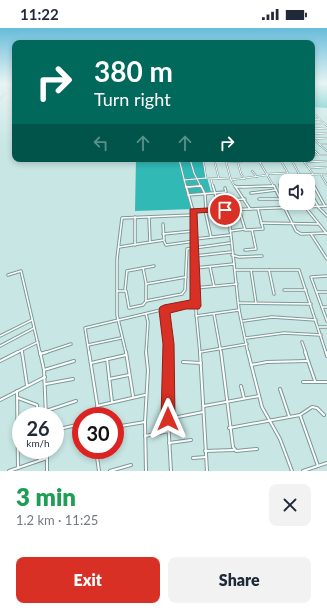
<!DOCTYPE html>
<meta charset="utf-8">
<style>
body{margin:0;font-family:Lato,sans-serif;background:#f2f2f3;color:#1f2937;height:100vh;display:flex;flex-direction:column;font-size:15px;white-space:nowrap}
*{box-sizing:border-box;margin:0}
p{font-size:13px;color:#747a83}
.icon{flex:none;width:22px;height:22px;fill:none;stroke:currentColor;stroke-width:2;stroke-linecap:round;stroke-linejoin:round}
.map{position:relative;height:443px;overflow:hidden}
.side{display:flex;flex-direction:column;background:#fff;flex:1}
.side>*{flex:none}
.guide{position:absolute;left:12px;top:12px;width:303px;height:122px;border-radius:8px;box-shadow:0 2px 6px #0003;background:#00695c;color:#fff;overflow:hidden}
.fabs{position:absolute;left:279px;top:146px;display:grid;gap:8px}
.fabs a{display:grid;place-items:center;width:36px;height:36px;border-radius:8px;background:#fff;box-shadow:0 2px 6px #0003;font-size:20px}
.speed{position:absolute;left:12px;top:379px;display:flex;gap:8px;font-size:20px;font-weight:700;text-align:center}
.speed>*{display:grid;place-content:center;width:52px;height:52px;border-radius:50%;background:#fff;box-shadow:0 2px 6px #0003;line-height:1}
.speed small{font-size:10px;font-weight:400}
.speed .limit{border:6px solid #d22;background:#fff;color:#111}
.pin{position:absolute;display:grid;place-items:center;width:34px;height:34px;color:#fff;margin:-17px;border:2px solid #fff;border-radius:50%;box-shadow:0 1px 4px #0007}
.me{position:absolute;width:44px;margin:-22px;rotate:0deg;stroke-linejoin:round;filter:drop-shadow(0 0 3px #0008)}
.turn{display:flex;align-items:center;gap:14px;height:84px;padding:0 16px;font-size:18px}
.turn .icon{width:52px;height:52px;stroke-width:2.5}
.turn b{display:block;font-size:28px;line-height:34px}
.lanes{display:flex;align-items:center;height:38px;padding:0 16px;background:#0003;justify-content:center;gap:20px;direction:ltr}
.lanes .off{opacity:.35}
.round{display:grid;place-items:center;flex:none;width:42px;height:42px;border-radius:8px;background:#f2f2f3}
.head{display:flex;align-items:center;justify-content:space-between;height:68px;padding:0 16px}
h1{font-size:24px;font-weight:800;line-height:30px;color:#1e9e55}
.action{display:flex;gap:8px;margin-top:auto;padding:8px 16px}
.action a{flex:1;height:46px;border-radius:8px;background:#d93025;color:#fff;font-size:16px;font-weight:800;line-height:46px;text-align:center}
.action a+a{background:#f2f2f3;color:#1f2937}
.status{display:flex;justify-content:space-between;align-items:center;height:28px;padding:0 20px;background:#fff;direction:ltr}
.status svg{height:11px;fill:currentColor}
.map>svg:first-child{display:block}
</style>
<div class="status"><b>11:22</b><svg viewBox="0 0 49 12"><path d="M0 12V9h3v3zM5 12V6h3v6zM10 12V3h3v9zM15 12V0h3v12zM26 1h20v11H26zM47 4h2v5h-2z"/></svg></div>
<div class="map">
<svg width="327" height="443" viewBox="0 0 327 443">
<rect width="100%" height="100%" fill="#c7e6e4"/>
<!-- forest -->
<g fill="#31b9b6">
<polygon points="312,56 324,56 327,59 327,80 312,79"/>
<polygon points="136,131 202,131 211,164 188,166 192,181 135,183"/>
</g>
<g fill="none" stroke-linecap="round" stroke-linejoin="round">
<defs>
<g id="minor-far2">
<polyline points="324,56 327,58"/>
<polyline points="0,58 10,58"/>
<polyline points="0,63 15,63"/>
<polyline points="0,72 11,56"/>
<polyline points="312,84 327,98"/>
<polyline points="312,92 320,91"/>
<polyline points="312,96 324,96"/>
<polyline points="312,100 327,101"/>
<polyline points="312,106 327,105"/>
<polyline points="312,110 327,123"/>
<polyline points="312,111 327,110"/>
<polyline points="319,116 327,116"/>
<polyline points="312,120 319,127"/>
<polyline points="312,127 327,127"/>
<polyline points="179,131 186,159"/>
<polyline points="190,131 194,145 201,159"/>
<polyline points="214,131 219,151"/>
<polyline points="243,131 244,134 281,134"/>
<polyline points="258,131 274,159"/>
<polyline points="280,131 289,147 327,146"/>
<polyline points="291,131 303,153"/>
<polyline points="302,131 313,146"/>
<polyline points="203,132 244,134"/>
<polyline points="226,134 231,152 235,159"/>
<polyline points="305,134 327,133"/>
<polyline points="238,135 241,146 245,151"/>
<polyline points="309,140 327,139"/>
<polyline points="252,143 257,149"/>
<polyline points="267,146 288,145"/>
<polyline points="289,147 290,153"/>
<polyline points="308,147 314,159"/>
<polyline points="321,147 327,157"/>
<polyline points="206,150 230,151"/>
<polyline points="211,151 213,159"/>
<polyline points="184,152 206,150 203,131"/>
<polyline points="231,152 267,147"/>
<polyline points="279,156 281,159"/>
<polyline points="188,159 201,158"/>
<polyline points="242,159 274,158"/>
</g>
<g id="minor-far1">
<polyline points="186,158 193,183 196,284 200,325"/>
<polyline points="201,158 205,166 206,182"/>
<polyline points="213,158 220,182"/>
<polyline points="235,158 250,181"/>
<polyline points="274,158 296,203 301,206 327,205"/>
<polyline points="280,158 286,168"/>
<polyline points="314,158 325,178"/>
<polyline points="186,159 201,158"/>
<polyline points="236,159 274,158"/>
<polyline points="308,161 319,180 327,188"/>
<polyline points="251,165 276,162"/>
<polyline points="188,167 226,164 225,160"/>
<polyline points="259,171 282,171"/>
<polyline points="226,172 245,171"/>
<polyline points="290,175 292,179"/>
<polyline points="302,175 327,206"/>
<polyline points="205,182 211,209"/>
<polyline points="225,182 230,199 239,282 248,325"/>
<polyline points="193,183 327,178"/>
<polyline points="135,189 135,217"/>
<polyline points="149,189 150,214"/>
<polyline points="227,189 241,188"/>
<polyline points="261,195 318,196"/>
<polyline points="245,202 263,201 258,181"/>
<polyline points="230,203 245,201 239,182"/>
<polyline points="163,206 194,203"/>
<polyline points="311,206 327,231"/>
<polyline points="195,211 230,207"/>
<polyline points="164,213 166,217 195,213"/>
<polyline points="119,219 164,212 163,196"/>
<polyline points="245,222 256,221 252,202"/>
<polyline points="232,227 239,229 262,228"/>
<polyline points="195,228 231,224"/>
<polyline points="210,239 214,258"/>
<polyline points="143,240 146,255"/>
<polyline points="195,240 234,236"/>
<polyline points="235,242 299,242 326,325"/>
<polyline points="251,242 256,275"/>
<polyline points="269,242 274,266"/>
<polyline points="8,247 21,243 40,325"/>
<polyline points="327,248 311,249 327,293"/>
<polyline points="195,260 237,256"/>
<polyline points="125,262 127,243 154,238"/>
<polyline points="284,262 306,262"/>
<polyline points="117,263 117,231 122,190 193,187"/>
<polyline points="317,264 327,264"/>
<polyline points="146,273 146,256 186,249"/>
<polyline points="239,275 311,276"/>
<polyline points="322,279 327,279"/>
<polyline points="164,282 168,325"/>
<polyline points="146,286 148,294 146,325"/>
<polyline points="214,286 221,325"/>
<polyline points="196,288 239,282"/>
<polyline points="243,293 272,289 316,292"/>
<polyline points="319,299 327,299"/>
<polyline points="0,308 32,292"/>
<polyline points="246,310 284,305 321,307"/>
<polyline points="302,314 306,325"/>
<polyline points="88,317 121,310"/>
<polyline points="0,318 34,300"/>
<polyline points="22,322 22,325"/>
<polyline points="200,324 247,316"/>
<polyline points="16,325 38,314"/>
<polyline points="44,325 71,316"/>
<polyline points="89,325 85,300 186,276 196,278"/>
<polyline points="126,325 117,287 117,263 126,263 129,280 143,277 146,273 182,266 185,262 187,221 230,215"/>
</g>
<g id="minor">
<polyline points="22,324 27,357"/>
<polyline points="40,324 44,342 46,388"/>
<polyline points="89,324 99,388"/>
<polyline points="126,324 133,368"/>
<polyline points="168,324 168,391 171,443"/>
<polyline points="200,324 207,443"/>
<polyline points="221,324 233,419 236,423 257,421"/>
<polyline points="248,324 262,379 280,411 292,443"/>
<polyline points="305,324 315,353"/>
<polyline points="326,324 327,328"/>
<polyline points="40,326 47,324"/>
<polyline points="107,331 112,374"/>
<polyline points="0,333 18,324"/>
<polyline points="183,334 201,335"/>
<polyline points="91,335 126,327"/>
<polyline points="251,337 267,334 308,333"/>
<polyline points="44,342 74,333"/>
<polyline points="109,351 129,347"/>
<polyline points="303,354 327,354"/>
<polyline points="46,356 73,351"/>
<polyline points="241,358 244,370"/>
<polyline points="280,361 289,388"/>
<polyline points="17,363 18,440"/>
<polyline points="18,370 37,377 38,388"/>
<polyline points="0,372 45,349"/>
<polyline points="97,378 145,367"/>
<polyline points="204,378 259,368"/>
<polyline points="46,383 76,373"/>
<polyline points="300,387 318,438"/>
<polyline points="168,391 203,384"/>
<polyline points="115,399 145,394"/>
<polyline points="229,400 300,387 312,379 317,380 324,387"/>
<polyline points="55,402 81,396"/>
<polyline points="145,408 169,403"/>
<polyline points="169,415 191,412"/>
<polyline points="39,422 40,432"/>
<polyline points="47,422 47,443"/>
<polyline points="96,422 99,443"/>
<polyline points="205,423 234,422"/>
<polyline points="193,430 206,429"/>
<polyline points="9,443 47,430"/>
<polyline points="110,443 131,437"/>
<polyline points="146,443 145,394 148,342 146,324"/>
<polyline points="303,443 327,435"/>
</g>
</defs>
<!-- minor-far2 casing -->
<use href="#minor-far2" stroke="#7c9a98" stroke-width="2"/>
<!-- minor-far1 casing -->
<use href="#minor-far1" stroke="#7c9a98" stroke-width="3.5"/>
<!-- minor casing -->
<use href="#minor" stroke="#7c9a98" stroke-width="4"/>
<!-- minor-far2 -->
<use href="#minor-far2" stroke="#fff" stroke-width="1"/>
<!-- minor-far1 -->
<use href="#minor-far1" stroke="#fff" stroke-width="1.5"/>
<!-- minor -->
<use href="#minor" stroke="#fff" stroke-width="2"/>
</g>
<!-- sky -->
<linearGradient id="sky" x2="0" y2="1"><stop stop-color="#67bcda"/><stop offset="0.47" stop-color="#e6f4f3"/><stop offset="1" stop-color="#e6f4f3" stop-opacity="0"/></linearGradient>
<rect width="327" height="118" fill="url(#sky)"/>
<!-- route -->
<polygon fill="#d93025" stroke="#8d1f18" points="225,179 228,180 228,183 197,185 201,278 199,281 186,281 170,285 174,316 175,391 173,396 168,398 163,396 161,391 163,316 159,282 160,279 164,277 190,272 190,181"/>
</svg>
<div class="fabs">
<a><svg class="icon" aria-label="sound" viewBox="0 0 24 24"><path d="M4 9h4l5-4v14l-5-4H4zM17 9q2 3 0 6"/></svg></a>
</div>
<div class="speed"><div>26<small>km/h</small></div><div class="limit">30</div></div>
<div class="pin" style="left:225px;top:182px;background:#d93025"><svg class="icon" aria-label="arrive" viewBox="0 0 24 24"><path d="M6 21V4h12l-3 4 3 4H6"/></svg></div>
<svg class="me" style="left:168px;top:391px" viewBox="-20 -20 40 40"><path d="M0-17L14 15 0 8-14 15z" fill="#d93025" stroke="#fff" stroke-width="4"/></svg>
<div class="guide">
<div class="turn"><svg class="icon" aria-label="right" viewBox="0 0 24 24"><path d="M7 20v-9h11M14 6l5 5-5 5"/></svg><div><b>380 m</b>Turn right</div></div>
<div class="lanes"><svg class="icon off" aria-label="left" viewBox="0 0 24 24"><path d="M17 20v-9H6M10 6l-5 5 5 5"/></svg><svg class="icon off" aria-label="ahead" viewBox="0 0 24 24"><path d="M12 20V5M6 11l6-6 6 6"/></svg><svg class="icon off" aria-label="ahead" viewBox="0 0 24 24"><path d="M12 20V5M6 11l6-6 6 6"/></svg><svg class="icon" aria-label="right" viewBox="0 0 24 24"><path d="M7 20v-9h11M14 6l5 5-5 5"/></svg></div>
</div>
</div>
<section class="side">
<div class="head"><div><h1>3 min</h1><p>1.2 km · 11:25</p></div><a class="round"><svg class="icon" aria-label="close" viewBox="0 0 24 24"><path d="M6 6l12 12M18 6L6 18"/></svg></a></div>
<div class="action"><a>Exit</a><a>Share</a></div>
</section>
